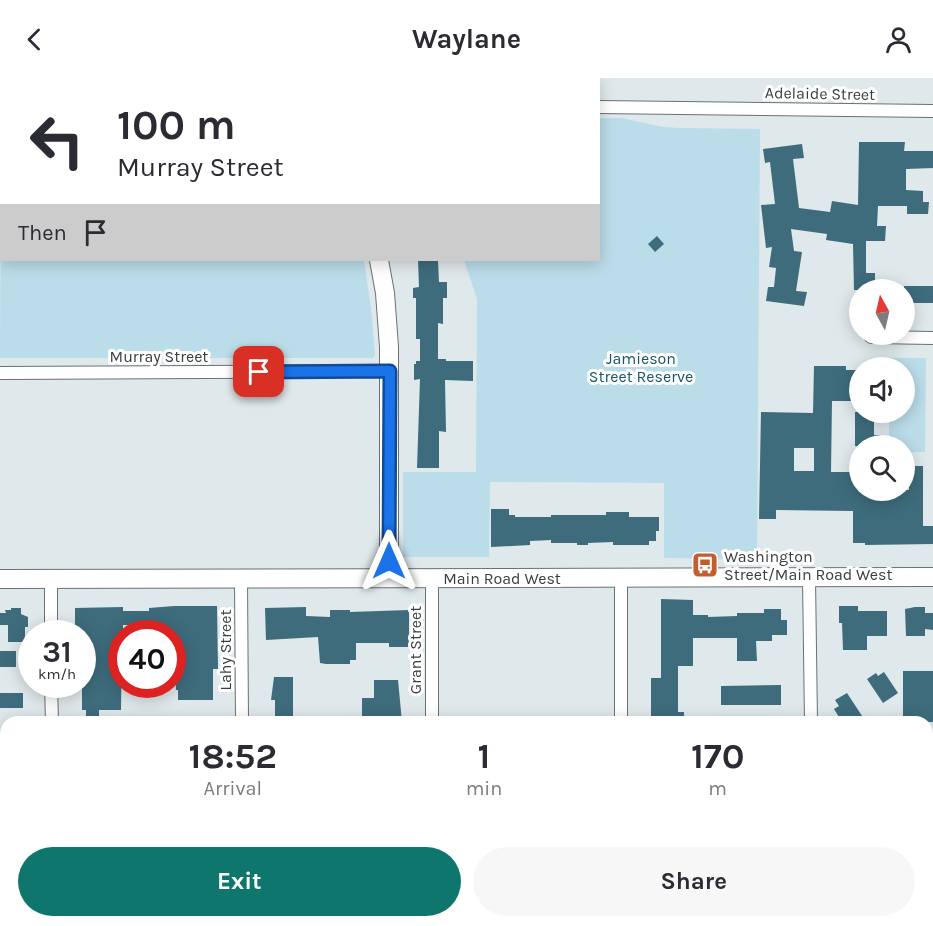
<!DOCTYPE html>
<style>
body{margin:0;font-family:Karla,sans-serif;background:#f7f7f7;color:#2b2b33;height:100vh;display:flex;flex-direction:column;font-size:22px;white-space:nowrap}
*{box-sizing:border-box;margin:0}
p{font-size:20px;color:#7c7c81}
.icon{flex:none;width:33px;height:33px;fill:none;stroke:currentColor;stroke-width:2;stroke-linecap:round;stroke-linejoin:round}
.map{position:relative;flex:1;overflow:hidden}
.side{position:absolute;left:0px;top:638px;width:933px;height:212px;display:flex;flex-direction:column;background:#fff;border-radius:18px 18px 0 0;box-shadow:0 3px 15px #0003}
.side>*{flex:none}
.top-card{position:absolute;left:0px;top:0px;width:600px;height:183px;box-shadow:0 3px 15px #0003;background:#fff;color:#2b2b33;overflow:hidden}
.needle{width:39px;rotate:352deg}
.buttons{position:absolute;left:849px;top:201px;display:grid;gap:12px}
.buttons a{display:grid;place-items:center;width:66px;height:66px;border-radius:50%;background:#fff;box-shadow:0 3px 15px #0003;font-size:30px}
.speed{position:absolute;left:18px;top:542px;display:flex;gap:12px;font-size:30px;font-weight:700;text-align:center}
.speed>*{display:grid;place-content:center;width:78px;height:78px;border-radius:50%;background:#fff;box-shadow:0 3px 15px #0003;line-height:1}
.speed small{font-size:15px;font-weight:400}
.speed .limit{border:9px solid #d22;background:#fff;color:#111}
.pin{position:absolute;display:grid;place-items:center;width:51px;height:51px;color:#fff;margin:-26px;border-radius:12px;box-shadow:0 3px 9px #0006}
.me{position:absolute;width:66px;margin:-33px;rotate:0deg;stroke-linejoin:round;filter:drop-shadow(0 0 4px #0008)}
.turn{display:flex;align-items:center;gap:21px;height:126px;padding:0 18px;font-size:27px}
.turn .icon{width:78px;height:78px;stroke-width:2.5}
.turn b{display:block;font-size:42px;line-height:51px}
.then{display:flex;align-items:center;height:57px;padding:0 18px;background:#0003;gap:12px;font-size:22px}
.eta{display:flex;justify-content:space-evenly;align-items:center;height:102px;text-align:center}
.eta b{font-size:36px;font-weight:700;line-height:42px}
.button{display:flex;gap:12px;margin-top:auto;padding:12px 18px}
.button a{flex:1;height:69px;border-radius:36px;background:#0f766e;color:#fff;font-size:24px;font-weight:700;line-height:69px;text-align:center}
.button a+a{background:#f7f7f7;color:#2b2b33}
header{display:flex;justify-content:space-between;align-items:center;height:78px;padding:0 18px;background:#fff;font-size:27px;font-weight:700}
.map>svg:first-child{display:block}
</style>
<header><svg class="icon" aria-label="back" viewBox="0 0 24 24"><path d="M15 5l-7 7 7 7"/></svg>Waylane<svg class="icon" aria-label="person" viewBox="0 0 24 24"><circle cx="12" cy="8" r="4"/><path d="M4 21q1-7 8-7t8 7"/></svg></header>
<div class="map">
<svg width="933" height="848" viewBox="0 0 933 848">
<rect width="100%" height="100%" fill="#dfe8eb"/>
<!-- green -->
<g fill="#bbdce9">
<polygon points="599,40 622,40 663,49 679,50 760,51 757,481 664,480 664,405 490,404 489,479 403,479 403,394 476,394 477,221 464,182 598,182"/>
<polygon points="1,88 2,182 364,182 371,230 375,277 373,280 0,280"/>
<polygon points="890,280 926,280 925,374 905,374 904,368 889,367 889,335 904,334 904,290 889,289"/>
</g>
<!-- building -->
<g fill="#3e6c7c" fill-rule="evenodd">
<polygon points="859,64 905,64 904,73 933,73 933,90 906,91 906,112 923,113 923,124 929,124 928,136 907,136 907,128 878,128 877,148 886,148 885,163 866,163 866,195 875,195 875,212 854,212 853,166 826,162 827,156 791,151 794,173 802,174 796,213 807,214 804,228 766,223 768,209 774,209 776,190 769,189 772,169 766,170 761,127 775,126 770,84 765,85 763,71 802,66 804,80 793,81 799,130 830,134 832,123 858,127"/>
<polygon points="657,158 664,166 655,174 648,166"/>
<polygon points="418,182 438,182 439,204 447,204 447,220 443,220 443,246 438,245 438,281 446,281 446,283 473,283 473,303 445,302 446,354 439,353 439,390 417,390 420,301 414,302 414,286 416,286 416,283 420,283 420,261 416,261 416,220 413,220 413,210 419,209"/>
<rect x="904" y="208" width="29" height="17"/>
<path d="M 814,288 L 846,288 L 846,292 L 860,292 L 860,323 L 832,323 L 831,394 L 860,394 L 860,412 L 909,412 L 909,388 L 923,388 L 923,448 L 933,448 L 933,466 L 865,467 L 865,465 L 853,465 L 853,433 L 776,432 L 776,441 L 759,441 L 761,334 L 813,335 ZM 794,370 L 814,370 L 814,393 L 794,393 Z"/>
<polygon points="855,334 874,334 874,357 882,357 881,368 855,368"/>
<polygon points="491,431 509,431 509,437 515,437 515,439 551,439 551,437 606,437 606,434 629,434 629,439 659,439 659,453 656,453 656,463 649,463 649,467 613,467 613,464 588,465 588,467 577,467 577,465 551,465 551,462 530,463 530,467 491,469"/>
<polygon points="661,521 693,522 693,537 708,537 708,539 737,538 737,535 764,535 764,531 781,531 781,542 787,542 787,557 772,557 772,563 756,563 757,583 737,583 737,560 693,560 693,588 678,588 678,634 684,634 684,644 651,644 651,600 661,600"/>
<polygon points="174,528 217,528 218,591 213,591 213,622 178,622 178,612 176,612 175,582 172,582 172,555 149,555 149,547 123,547 123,555 122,555 121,632 99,632 99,644 86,644 86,632 82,632 82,555 75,555 75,530 123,529 123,533 149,533 149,530"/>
<polygon points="839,528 858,528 858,533 887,533 887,558 867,558 867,572 843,572 842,545 839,545"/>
<polygon points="306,529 306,538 330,539 330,532 350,532 350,534 409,532 409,569 389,569 389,565 356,565 356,582 350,582 350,586 326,586 320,585 318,559 266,562 265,530"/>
<polygon points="915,529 925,529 925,535 933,535 933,552 925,551 925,558 906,558 905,531"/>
<polygon points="11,530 21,530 21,536 28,539 28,549 25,549 25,564 8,564 8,547 0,547 0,535 6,535 5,532 11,532"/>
<rect x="0" y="573" width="16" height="16"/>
<rect x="903" y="593" width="30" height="51"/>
<polygon points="884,594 898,615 883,625 867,601 876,595 878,598"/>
<polygon points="274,599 293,599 293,644 275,644 275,622 271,622"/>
<polygon points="374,602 398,602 402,644 362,644 362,620 374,620"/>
<polygon points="781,607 781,627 721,627 721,608"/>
<rect x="0" y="615" width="23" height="15"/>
<polygon points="847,615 866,644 842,644 834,631 839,628 835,622"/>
</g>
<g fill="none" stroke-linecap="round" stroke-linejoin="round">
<defs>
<g id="street">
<polyline points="581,2 581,0"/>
<polyline points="598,29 933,33"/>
<polyline points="871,259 933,260"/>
<polyline points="0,295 390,293"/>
<polyline points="432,500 432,644"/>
<polyline points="621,500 621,644"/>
<polyline points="809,500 811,644"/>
<polyline points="51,501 51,555"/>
<polyline points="241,501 242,644"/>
<polyline points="51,606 52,644"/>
<polyline points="927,676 933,676"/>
<polyline points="53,843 53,848"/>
<polyline points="242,843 242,848"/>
<polyline points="433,843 433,848"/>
<polyline points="623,843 623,848"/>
<polyline points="813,843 813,848"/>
</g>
<g id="secondary">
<polyline points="330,2 330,0"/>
<polyline points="379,182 385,215 389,269 389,499"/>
<polyline points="0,501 933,499"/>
</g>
</defs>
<!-- street casing -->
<use href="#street" stroke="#6a7174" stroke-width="14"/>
<!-- secondary casing -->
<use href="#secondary" stroke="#6a7174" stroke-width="20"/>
<!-- street -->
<use href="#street" stroke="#fff" stroke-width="12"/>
<!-- secondary -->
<use href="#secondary" stroke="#fff" stroke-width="18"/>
</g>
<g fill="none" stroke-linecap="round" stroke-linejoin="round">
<defs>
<polyline id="route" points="259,294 390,293 389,483"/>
</defs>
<!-- route casing -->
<use href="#route" stroke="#114b97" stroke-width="15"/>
<!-- route -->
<use href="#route" stroke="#1a73e8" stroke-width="10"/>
</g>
<!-- icons -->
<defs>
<symbol id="bus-square" viewBox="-11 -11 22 22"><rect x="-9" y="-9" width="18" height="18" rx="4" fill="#c35d2e" stroke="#fff"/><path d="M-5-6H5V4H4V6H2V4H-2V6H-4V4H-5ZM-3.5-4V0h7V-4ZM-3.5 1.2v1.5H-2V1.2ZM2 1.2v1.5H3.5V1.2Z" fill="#fff"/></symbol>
</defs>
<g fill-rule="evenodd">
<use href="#bus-square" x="690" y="472" width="30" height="30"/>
</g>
<g text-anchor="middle" stroke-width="6" stroke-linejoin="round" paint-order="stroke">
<!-- street labels -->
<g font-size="16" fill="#3a3d3f" stroke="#fff">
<text transform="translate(820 15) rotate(1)" y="6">Adelaide Street</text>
<text x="159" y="284">Murray Street</text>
<text x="502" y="506">Main Road West</text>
<text transform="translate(225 572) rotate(-90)" y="6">Lahy Street</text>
<text transform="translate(415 572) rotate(-90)" y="6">Grant Street</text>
</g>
<!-- park labels -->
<g font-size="16" fill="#175669" stroke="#fff">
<text x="641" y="286">Jamieson<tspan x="641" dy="18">Street Reserve</tspan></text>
</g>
<!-- poi labels -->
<g font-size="16" fill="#3a3d3f" stroke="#fff" text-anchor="start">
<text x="724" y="484">Washington<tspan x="724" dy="18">Street/Main Road West</tspan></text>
</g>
</g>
</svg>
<div class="buttons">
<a><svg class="needle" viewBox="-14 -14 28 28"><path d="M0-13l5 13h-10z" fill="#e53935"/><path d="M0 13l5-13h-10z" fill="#7c7c81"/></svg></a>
<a><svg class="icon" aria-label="sound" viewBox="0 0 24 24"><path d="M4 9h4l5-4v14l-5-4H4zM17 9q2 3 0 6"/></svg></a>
<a><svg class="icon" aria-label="search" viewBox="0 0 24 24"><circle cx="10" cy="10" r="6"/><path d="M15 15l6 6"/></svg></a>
</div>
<div class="speed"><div>31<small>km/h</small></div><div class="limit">40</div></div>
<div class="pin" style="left:259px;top:294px;background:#d93025"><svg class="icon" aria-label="arrive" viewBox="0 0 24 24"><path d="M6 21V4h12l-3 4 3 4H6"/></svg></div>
<svg class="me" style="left:389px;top:483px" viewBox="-20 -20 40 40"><path d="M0-17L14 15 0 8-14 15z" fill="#1a73e8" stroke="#fff" stroke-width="4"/></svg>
<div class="top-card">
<div class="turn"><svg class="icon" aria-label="left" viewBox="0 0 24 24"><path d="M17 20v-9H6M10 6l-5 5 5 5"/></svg><div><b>100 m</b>Murray Street</div></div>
<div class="then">Then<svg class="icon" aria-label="arrive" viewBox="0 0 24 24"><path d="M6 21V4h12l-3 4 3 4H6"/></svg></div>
</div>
<section class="side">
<div class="eta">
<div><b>18:52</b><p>Arrival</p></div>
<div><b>1</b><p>min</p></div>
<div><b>170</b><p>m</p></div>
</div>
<div class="button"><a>Exit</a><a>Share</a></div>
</section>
</div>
